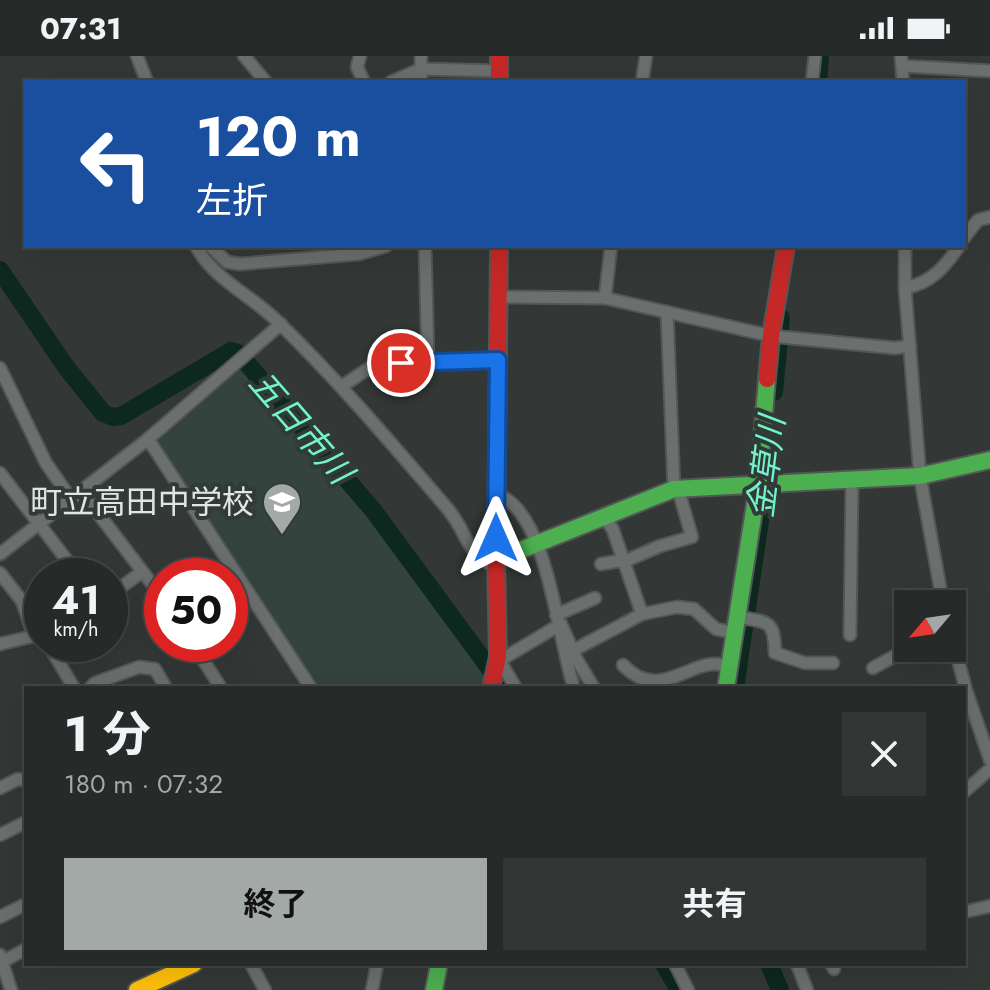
<!DOCTYPE html>
<html lang="ja">
<meta charset="utf-8">
<style>
body{margin:0;font-family:Jost,"Noto Sans JP",sans-serif;background:#323634;color:#f1f3f6;height:100vh;display:flex;flex-direction:column;font-size:30px;white-space:nowrap}
*{box-sizing:border-box;margin:0}
p{font-size:26px;color:#a4a7a8}
.icon{flex:none;width:44px;height:44px;fill:none;stroke:currentColor;stroke-width:2;stroke-linecap:round;stroke-linejoin:round}
.map{position:relative;flex:1;overflow:hidden}
.details{position:absolute;left:24px;top:630px;width:942px;height:280px;display:flex;flex-direction:column;background:#262a28;border-radius:0px;box-shadow:0 8px 32px #0002,0 0 0 2px #424645}
.details>*{flex:none}
.top-card{position:absolute;left:24px;top:24px;width:942px;height:168px;border-radius:0px;box-shadow:0 8px 32px #0002,0 0 0 2px #424645;background:#1a4fa0;color:#fff;overflow:hidden}
.needle{width:52px;rotate:241deg}
.controls{position:absolute;left:894px;top:534px;display:grid;gap:16px}
.controls a{display:grid;place-items:center;width:72px;height:72px;border-radius:0px;background:#262a28;box-shadow:0 8px 32px #0002,0 0 0 2px #424645;font-size:40px}
.speed{position:absolute;left:24px;top:502px;display:flex;gap:16px;font-size:40px;font-weight:700;text-align:center}
.speed>*{display:grid;place-content:center;width:104px;height:104px;border-radius:50%;background:#262a28;box-shadow:0 8px 32px #0002,0 0 0 2px #424645;line-height:1}
.speed small{font-size:20px;font-weight:400}
.speed .limit{border:12px solid #d22;background:#fff;color:#111}
.pin{position:absolute;display:grid;place-items:center;width:68px;height:68px;color:#fff;margin:-34px;border:4px solid #fff;border-radius:50%;box-shadow:0 2px 8px #0007}
.me{position:absolute;width:88px;margin:-44px;rotate:0deg;stroke-linejoin:round;filter:drop-shadow(0 0 6px #0008)}
.turn{display:flex;align-items:center;gap:28px;height:168px;padding:0 40px;font-size:36px}
.turn .icon{width:104px;height:104px;stroke-width:2.5}
.turn b{display:block;font-size:56px;line-height:68px}
.round{display:grid;place-items:center;flex:none;width:84px;height:84px;border-radius:0px;background:#323634}
.head{display:flex;align-items:center;justify-content:space-between;height:136px;padding:0 40px}
h1{font-size:48px;font-weight:700;line-height:60px}
.cta{display:flex;gap:16px;margin-top:auto;padding:16px 40px}
.cta a{flex:1;height:92px;border-radius:0px;background:#a3a9a6;color:#111;font-size:32px;font-weight:700;line-height:92px;text-align:center}
.cta a+a{background:#323634;color:#f1f3f6}
.status{display:flex;justify-content:space-between;align-items:center;height:56px;padding:0 40px;background:#262a28;direction:ltr}
.status svg{height:22px;fill:currentColor}
.map>svg:first-child{display:block}
</style>
<div class="status"><b>07:31</b><svg viewBox="0 0 49 12"><path d="M0 12V9h3v3zM5 12V6h3v6zM10 12V3h3v9zM15 12V0h3v12zM26 1h20v11H26zM47 4h2v5h-2z"/></svg></div>
<div class="map">
<svg width="990" height="934" viewBox="0 0 990 934">
<rect width="100%" height="100%" fill="#333836"/>
<!-- built -->
<polygon fill="#34433d" points="242,312 334,415 485,615 482,632 317,632 158,390 160,380"/>
<g fill="none" stroke-linecap="round" stroke-linejoin="round">
<!-- river -->
<g stroke="#0c281f" stroke-width="18">
<polyline points="818,26 820,0"/>
<polyline points="0,214 66,311 103,357 113,361 121,360 231,295 238,297 373,454 504,632"/>
<polyline points="774,336 781,262"/>
<polyline points="735,632 766,425"/>
<polyline points="664,908 679,934"/>
<polyline points="769,908 780,934"/>
</g>
<defs>
<g id="street">
<polyline points="137,0 147,26"/>
<polyline points="244,0 266,26"/>
<polyline points="360,0 357,11 364,26"/>
<polyline points="901,0 903,26"/>
<polyline points="902,10 990,15"/>
<polyline points="391,26 421,13 499,15"/>
<polyline points="421,26 421,0"/>
<polyline points="642,26 646,0"/>
<polyline points="812,26 815,0"/>
<polyline points="964,182 978,164 990,161"/>
<path d="M 196,190 C 212,222 252,240 277,265 C 338,324 392,388 447,452 C 469,478 462,493 496,512"/>
<polyline points="210,190 227,206 240,208 359,198 386,190"/>
<polyline points="425,190 428,305"/>
<polyline points="905,190 905,232 920,420 943,548"/>
<path d="M 905,232 C 931,227 945,211 959,190"/>
<polyline points="498,241 605,242 771,280 895,292 910,290"/>
<polyline points="605,242 611,190"/>
<polyline points="667,256 674,433"/>
<polyline points="0,312 46,407 71,443"/>
<polyline points="342,330 374,309 498,304"/>
<polyline points="148,383 311,632"/>
<polyline points="0,417 79,520"/>
<polyline points="81,435 162,541"/>
<path d="M 496,438 C 548,454 558,585 574,632"/>
<polyline points="605,461 613,474 642,558"/>
<polyline points="0,498 148,383 281,268"/>
<polyline points="625,505 660,490 692,481 678,433"/>
<polyline points="601,508 624,504"/>
<polyline points="0,517 22,545 34,580"/>
<polyline points="110,539 142,516"/>
<polyline points="556,559 595,542"/>
<path d="M 743,562 C 772,566 774,568 775,597 L 805,607 L 833,607"/>
<polyline points="850,579 852,424"/>
<polyline points="952,581 966,634 990,704"/>
<polyline points="0,588 34,580 38,582"/>
<polyline points="48,588 74,632"/>
<polyline points="193,588 221,632"/>
<polyline points="572,595 642,558 677,551 694,553 716,573 735,577"/>
<polyline points="498,602 516,632"/>
<polyline points="499,605 561,568 577,604 594,632"/>
<path d="M 623,609 C 663,651 696,593 730,612"/>
<polyline points="873,612 909,592"/>
<polyline points="90,632 95,627 139,611 155,613 166,632"/>
<polyline points="0,732 18,723 26,725"/>
<polyline points="964,736 990,713"/>
<polyline points="0,779 26,766"/>
<polyline points="964,856 990,850"/>
<polyline points="0,861 26,848"/>
<polyline points="0,899 11,934"/>
<polyline points="2,906 26,893"/>
<polyline points="251,908 265,934"/>
<polyline points="675,908 688,934"/>
<polyline points="797,908 807,934"/>
<polyline points="831,908 834,913"/>
<polyline points="372,934 377,908"/>
</g>
<g id="fast">
<polyline points="496,504 674,433 920,420 990,404"/>
<polyline points="726,632 758,429 767,323"/>
<polyline points="434,934 439,908"/>
</g>
<polyline id="slow" points="137,934 194,908"/>
<g id="jam">
<polyline points="499,0 499,26"/>
<polyline points="767,323 771,280 786,190"/>
<polyline points="491,632 498,601 496,504 499,190"/>
</g>
</defs>
<!-- street casing -->
<use href="#street" stroke="#535756" stroke-width="15"/>
<!-- fast casing -->
<use href="#fast" stroke="#535756" stroke-width="20"/>
<!-- slow casing -->
<use href="#slow" stroke="#535756" stroke-width="20"/>
<!-- jam casing -->
<use href="#jam" stroke="#535756" stroke-width="20"/>
<!-- street -->
<use href="#street" stroke="#6b6f6d" stroke-width="11"/>
<!-- fast -->
<use href="#fast" stroke="#4caf50" stroke-width="16"/>
<!-- slow -->
<use href="#slow" stroke="#ffc107" stroke-width="16"/>
<!-- jam -->
<use href="#jam" stroke="#c62828" stroke-width="16"/>
</g>
<g fill="none" stroke-linecap="round" stroke-linejoin="round">
<defs>
<polyline id="route" points="401,307 498,304 496,482"/>
</defs>
<!-- route casing -->
<use href="#route" stroke="#114b97" stroke-width="20"/>
<!-- route -->
<use href="#route" stroke="#1a73e8" stroke-width="14"/>
</g>
<!-- icons -->
<defs>
<symbol id="school-pin" viewBox="-11 -11 22 30"><path d="M0 17L-7.5 6A9.5 9.5 0 1 1 7.5 6Z" fill="#a3a9a6" stroke="#313a37"/><path d="M0-5L7-2L0 1L-7-2ZM-4 1L0 2.5L4 1V4Q0 6-4 4Z" fill="#fff"/></symbol>
</defs>
<g fill-rule="evenodd">
<use href="#school-pin" x="260" y="424" width="44" height="60"/>
</g>
<g text-anchor="middle" stroke-width="8" stroke-linejoin="round" paint-order="stroke">
<!-- poi labels -->
<g font-size="32" fill="#e0e6e3" stroke="#313a37" text-anchor="end">
<text x="254" y="457">町立高田中学校</text>
</g>
<!-- water labels -->
<g font-size="34" font-style="italic" fill="#72f4ca" stroke="#313a37">
<text transform="translate(301 371) rotate(49)" y="12">五日市川</text>
<text transform="translate(766 411) rotate(-83)" y="12">金草川</text>
</g>
</g>
</svg>
<div class="controls">
<a><svg class="needle" viewBox="-14 -14 28 28"><path d="M0-13l5 13h-10z" fill="#e53935"/><path d="M0 13l5-13h-10z" fill="#a4a7a8"/></svg></a>
</div>
<div class="speed"><div>41<small>km/h</small></div><div class="limit">50</div></div>
<div class="pin" style="left:401px;top:307px;background:#d93025"><svg class="icon" aria-label="arrive" viewBox="0 0 24 24"><path d="M6 21V4h12l-3 4 3 4H6"/></svg></div>
<svg class="me" style="left:496px;top:482px" viewBox="-20 -20 40 40"><path d="M0-17L14 15 0 8-14 15z" fill="#1a73e8" stroke="#fff" stroke-width="4"/></svg>
<div class="top-card">
<div class="turn"><svg class="icon" aria-label="left" viewBox="0 0 24 24"><path d="M17 20v-9H6M10 6l-5 5 5 5"/></svg><div><b>120 m</b>左折</div></div>
</div>
<section class="details">
<div class="head"><div><h1>1 分</h1><p>180 m · 07:32</p></div><a class="round"><svg class="icon" aria-label="close" viewBox="0 0 24 24"><path d="M6 6l12 12M18 6L6 18"/></svg></a></div>
<div class="cta"><a>終了</a><a>共有</a></div>
</section>
</div>
